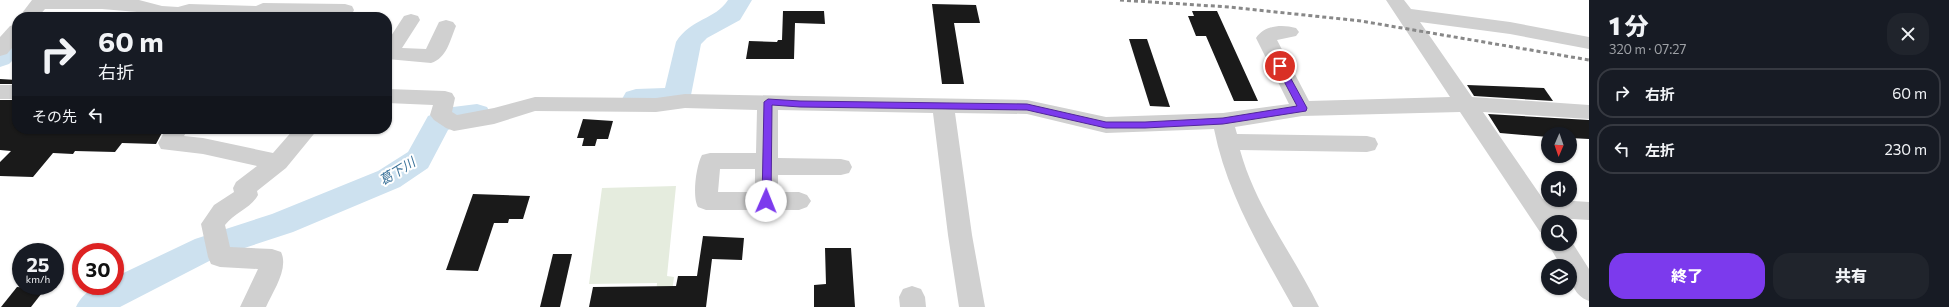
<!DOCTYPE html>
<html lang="ja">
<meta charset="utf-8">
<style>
body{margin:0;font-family:Commissioner,"Noto Sans JP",sans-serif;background:#20242c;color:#f1f3f6;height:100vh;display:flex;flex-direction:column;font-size:15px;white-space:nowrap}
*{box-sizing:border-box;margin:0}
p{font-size:13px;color:#9ea1a6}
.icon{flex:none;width:22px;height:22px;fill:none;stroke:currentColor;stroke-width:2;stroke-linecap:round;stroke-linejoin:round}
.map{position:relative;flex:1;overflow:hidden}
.sheet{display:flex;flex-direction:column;background:#171b24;width:360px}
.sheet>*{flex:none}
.top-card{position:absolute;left:12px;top:12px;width:380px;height:122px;border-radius:16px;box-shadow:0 1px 3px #0004;background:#171b24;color:#f1f3f6;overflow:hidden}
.needle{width:26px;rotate:182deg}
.controls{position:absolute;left:1541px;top:127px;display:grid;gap:8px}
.controls a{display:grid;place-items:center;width:36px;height:36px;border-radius:50%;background:#171b24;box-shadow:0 1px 3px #0004;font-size:20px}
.speed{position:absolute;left:12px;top:243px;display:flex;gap:8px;font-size:20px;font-weight:700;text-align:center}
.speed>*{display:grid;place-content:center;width:52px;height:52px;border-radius:50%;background:#171b24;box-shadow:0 1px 3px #0004;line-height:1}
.speed small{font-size:10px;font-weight:400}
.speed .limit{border:6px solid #d22;background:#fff;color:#111}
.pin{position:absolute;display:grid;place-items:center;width:34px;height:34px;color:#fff;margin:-17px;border:2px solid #fff;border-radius:50%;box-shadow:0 1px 4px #0007}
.me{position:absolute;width:44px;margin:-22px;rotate:1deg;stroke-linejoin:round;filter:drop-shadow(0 0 3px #0008)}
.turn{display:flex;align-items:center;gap:14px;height:84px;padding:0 20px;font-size:18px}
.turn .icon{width:52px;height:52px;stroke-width:2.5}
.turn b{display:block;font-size:28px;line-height:34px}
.then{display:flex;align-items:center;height:38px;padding:0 20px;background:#0003;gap:8px;font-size:15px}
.round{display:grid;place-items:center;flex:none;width:42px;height:42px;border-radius:16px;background:#20242c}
.overview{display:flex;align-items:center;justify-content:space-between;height:68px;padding:0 20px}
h1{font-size:24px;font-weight:800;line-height:30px}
.action{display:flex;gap:8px;margin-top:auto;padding:8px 20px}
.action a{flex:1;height:46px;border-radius:16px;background:#7c3aed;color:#fff;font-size:16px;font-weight:800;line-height:46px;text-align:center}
.action a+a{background:#20242c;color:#f1f3f6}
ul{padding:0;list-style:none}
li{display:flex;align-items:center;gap:12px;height:50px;margin:0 8px 6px;padding:0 12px;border:2px solid #363941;border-radius:16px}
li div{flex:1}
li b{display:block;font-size:15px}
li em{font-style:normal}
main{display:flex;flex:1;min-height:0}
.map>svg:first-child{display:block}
</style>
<main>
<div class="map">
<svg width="1589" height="307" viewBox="0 0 1589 307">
<rect width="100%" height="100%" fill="#fff"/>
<!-- green -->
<polygon fill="#e5ecde" points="676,186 667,276 674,277 670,307 655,307 657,283 589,284 602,188"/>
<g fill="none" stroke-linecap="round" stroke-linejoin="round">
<!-- river -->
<g fill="#cde1ef" fill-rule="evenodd">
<path d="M 728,0 L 752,0 L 740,20 L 707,38 L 701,44 L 691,95 L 687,102 C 667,107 646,112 626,106 L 622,99 L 626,92 L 636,89 L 665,88 L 676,42 C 691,18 715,20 728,0 Z"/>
<polygon points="17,32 17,56 9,64 0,67 0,42 8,34"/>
<path d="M 477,104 L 487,107 L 491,114 L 487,121 L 457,126 L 448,130 L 428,168 L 400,187 L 293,232 L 217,257 L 120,307 L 76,307 C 85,289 96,286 115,286 L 115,277 L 195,239 L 272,214 L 378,171 L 408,152 L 428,116 L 453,107 Z"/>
</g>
</g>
<!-- building -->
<g fill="#1a1a1a">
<polygon points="932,4 976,5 980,23 954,23 964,84 942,84"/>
<polygon points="783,11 824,11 825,24 795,23 794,59 746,59 749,41 777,42 778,40 782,40"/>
<polygon points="1192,11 1217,11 1258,101 1234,101 1206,36 1196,36 1188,16 1194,16"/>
<polygon points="1129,39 1147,39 1170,107 1150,106"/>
<polygon points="0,79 17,80 17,84 0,84"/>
<polygon points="1467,85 1544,88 1553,101 1474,96"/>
<polygon points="0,100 17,100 17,129 164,129 156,144 122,143 115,152 75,151 73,154 53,153 33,177 0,176 0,162 11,151 0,150"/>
<polygon points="1488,114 1589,120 1589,139 1570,138 1570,134 1548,134 1548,137 1500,133"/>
<polygon points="583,119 613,121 608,139 597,139 595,146 582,146 584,138 577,138"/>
<polygon points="473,194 530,196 523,219 509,219 508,223 494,223 478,271 446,270"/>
<polygon points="703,236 744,238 742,260 712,259 706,307 589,307 593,287 676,286 678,276 697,276"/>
<polygon points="825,248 851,248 855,307 814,307 814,285 826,284"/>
<polygon points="553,254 572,254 560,307 540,307"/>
<polygon points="17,287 45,289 31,307 1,307"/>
</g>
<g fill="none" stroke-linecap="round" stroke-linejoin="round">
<!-- minor -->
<g fill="#d0d0d0" fill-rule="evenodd">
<polygon points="32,0 139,0 162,6 178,7 189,4 256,6 263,3 345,4 352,6 354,10 352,14 345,16 268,15 267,17 157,17 137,12 102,9 45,9 38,17 19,17"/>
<path d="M 1386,0 L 1404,0 L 1411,9 L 1510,22 L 1589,37 L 1589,49 L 1510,34 L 1420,22 L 1472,97 L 1589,105 L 1589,119 L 1483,112 L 1543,199 L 1589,202 L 1589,220 L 1556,218 L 1558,222 L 1548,222 L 1548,234 L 1540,232 L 1460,112 L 1302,116 L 1235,127 L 1237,134 L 1367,136 L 1375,138 L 1378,144 L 1375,150 L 1367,152 L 1240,150 C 1256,208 1293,254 1319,307 L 1293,307 C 1261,250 1227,194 1214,129 L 1106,133 L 1027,114 L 955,113 L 972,235 L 985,307 L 959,307 L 948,235 L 933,113 L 778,110 L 778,158 L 841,159 L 849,161 L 852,167 L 849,173 L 841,175 L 778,175 L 778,192 L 799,192 L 807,195 L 811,201 L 807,207 L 799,210 L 706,210 L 698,207 C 692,197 696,166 702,155 L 710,153 L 756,153 L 757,110 L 685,108 L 656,112 L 535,111 L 494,124 L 454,131 L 446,128 L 434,120 L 430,115 L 433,105 L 387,103 L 387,89 L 445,91 L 452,93 L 455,98 L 452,112 L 457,115 L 494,108 L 535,97 L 656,98 L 685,94 L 1027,100 L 1106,117 L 1223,113 L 1289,104 L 1256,38 C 1265,25 1282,24 1296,28 L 1299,32 L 1296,36 L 1277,40 L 1309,101 L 1450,97 ZM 720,169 L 755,169 L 755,192 L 718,192 Z"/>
<path d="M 411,14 L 418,16 L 420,20 L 402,48 L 426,49 L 439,22 L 446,20 L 453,22 L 456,26 C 450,40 447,58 431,63 L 387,59 L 387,39 L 391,36 L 404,16 Z"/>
<polygon points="17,24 17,42 7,54 0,56 0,37 10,26"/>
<rect x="0" y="85" width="17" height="14"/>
<path d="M 166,129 L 188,129 L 184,136 L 203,138 L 273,153 L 294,129 L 318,129 L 286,168 L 257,191 L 258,195 C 251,208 234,213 225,225 L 230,247 L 272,249 L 281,252 C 289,269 273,291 266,307 L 240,307 L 258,269 L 220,267 L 211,264 L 208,257 L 201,224 L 214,205 L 234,192 L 233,188 L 236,182 L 257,166 L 203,154 L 161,149 L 158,143 Z"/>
<path d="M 1570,239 L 1589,269 L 1589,301 C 1573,295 1570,281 1570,266 L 1561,266 L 1548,244 L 1570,244 Z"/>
<polygon points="912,286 921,289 925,297 926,307 900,307 899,297 903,289"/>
</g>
<!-- rail -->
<polyline stroke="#888" stroke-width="3" stroke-dasharray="4 3" stroke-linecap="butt" points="1120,0 1229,7 1361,21 1589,60"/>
</g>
<!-- route -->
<polygon fill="#7c3aed" stroke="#51269a" points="1280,64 1284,66 1307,108 1306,111 1223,124 1145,128 1106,128 1027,110 800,107 772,105 771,201 766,205 762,201 764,102 768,99 800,101 1027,104 1106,122 1145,122 1223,118 1297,106 1276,66"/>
<g text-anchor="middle" stroke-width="4" stroke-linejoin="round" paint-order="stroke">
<!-- water labels -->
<g font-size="13" font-style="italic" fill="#3c739a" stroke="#fff">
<text transform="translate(397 171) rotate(-32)" y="5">葛下川</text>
</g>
</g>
</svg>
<div class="controls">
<a><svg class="needle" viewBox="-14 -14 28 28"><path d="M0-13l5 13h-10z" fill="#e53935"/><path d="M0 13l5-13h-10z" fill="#9ea1a6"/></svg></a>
<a><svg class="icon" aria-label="sound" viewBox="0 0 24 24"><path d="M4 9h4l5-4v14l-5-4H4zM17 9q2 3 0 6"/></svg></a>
<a><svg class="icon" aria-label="search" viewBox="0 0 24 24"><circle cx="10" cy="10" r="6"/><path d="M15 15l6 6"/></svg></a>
<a><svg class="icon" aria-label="layers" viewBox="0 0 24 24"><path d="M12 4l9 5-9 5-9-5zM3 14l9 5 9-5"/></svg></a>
</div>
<div class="speed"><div>25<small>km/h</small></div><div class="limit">30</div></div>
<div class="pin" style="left:1280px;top:66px;background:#d93025"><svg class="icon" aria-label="arrive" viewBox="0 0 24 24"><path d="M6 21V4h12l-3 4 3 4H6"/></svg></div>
<svg class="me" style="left:766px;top:201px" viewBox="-20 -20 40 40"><circle r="19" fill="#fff"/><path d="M0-13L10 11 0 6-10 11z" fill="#7c3aed"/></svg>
<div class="top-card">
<div class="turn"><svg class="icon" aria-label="right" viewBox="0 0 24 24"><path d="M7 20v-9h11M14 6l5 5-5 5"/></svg><div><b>60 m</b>右折</div></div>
<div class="then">その先<svg class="icon" aria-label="left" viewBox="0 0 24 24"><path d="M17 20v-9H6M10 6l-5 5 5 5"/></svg></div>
</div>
</div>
<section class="sheet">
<div class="overview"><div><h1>1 分</h1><p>320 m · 07:27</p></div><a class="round"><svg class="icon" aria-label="close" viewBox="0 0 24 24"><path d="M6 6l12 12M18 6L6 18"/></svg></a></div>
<ul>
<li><svg class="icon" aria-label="right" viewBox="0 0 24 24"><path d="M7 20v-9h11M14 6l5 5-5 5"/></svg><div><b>右折</b></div><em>60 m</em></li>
<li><svg class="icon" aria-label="left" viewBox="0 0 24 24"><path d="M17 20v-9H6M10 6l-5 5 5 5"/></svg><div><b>左折</b></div><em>230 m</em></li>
</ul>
<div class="action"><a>終了</a><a>共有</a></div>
</section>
</main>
